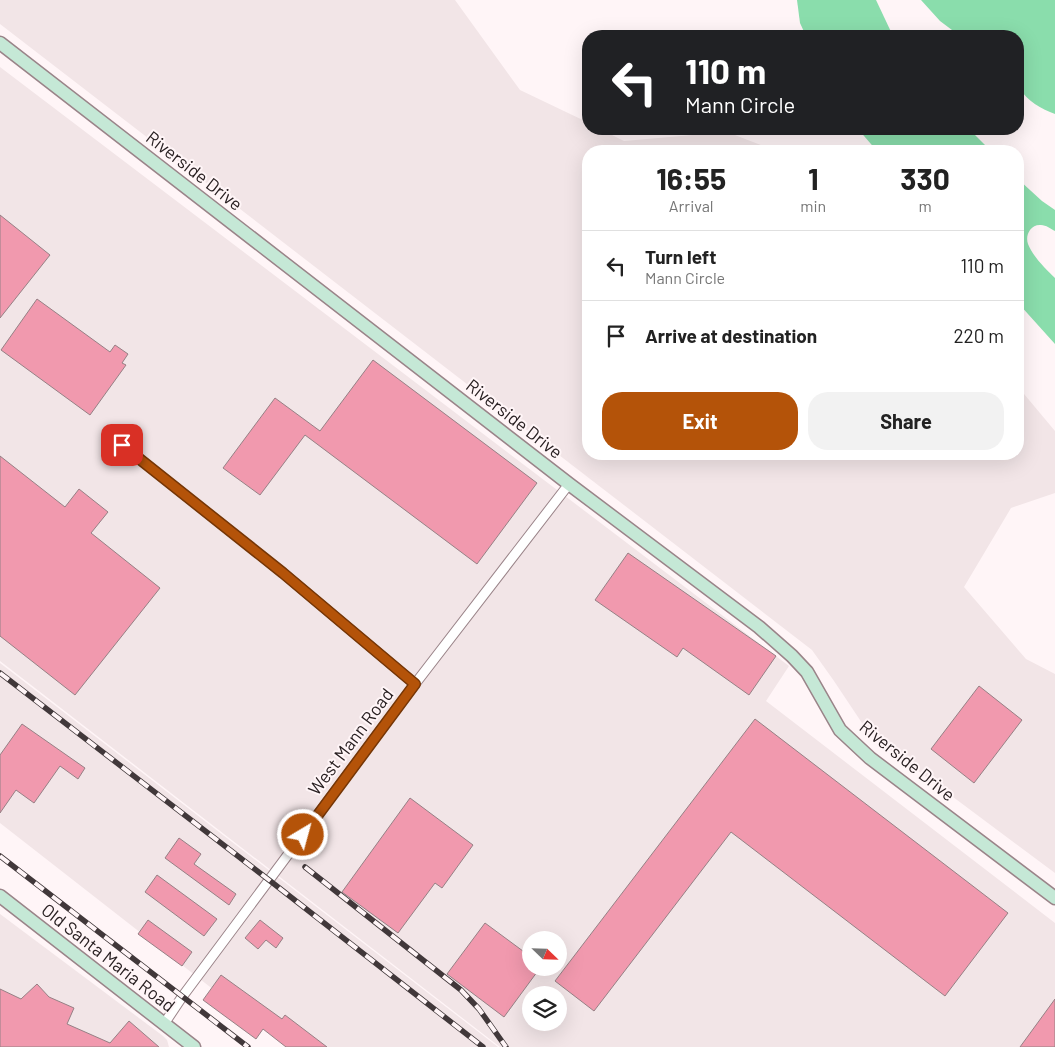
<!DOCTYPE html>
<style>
body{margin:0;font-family:Barlow,sans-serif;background:#f2f2f2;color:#222;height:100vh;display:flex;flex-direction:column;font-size:19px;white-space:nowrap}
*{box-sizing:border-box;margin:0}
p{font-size:16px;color:#767676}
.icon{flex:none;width:28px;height:28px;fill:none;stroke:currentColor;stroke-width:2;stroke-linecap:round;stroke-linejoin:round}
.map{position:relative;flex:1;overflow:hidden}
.details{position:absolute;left:582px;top:145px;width:442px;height:315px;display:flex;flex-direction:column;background:#fff;border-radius:20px;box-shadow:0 5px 20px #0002}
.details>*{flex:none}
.top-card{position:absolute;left:582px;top:30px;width:442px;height:105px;border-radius:20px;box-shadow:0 5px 20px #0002;background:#202124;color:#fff;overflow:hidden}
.needle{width:32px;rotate:113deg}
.tools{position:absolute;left:522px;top:931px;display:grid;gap:10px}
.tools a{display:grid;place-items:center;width:45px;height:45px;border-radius:50%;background:#fff;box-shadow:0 5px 20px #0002;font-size:25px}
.pin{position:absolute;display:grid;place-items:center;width:42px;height:42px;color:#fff;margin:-21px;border-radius:10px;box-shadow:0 2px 8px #0006}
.me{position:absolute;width:55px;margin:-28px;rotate:37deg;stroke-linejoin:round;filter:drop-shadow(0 0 4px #0008)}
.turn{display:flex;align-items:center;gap:18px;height:105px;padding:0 20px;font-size:22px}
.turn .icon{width:65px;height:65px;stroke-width:2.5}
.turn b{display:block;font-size:35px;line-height:42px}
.eta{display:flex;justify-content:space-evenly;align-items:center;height:85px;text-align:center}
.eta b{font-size:30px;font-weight:700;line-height:35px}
.cta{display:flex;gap:10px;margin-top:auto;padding:10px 20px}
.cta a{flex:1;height:58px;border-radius:20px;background:#b45309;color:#fff;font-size:20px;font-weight:700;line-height:58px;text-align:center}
.cta a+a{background:#f2f2f2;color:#222}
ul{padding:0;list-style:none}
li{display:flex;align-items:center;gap:15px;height:70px;padding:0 20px;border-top:1px solid #e0e0e0}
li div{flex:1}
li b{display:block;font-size:19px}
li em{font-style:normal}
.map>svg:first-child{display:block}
</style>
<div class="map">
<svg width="1055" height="1047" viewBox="0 0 1055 1047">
<rect width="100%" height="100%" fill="#fff5f7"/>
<!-- built -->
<g fill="#f2e5e7" fill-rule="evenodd">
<polygon points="0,0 455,0 520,90 589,123 589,129 600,129 624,141 727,132 776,151 589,151 589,454 1019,454 1019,388 1055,431 1055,493 1011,508 964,587 1026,659 1055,674 1055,873 870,735 834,681 812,650 0,24"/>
<path d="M 0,67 L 789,666 L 766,701 L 1055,923 L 1055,1047 L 500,1047 L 0,661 ZM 531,940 L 559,940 L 559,968 L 531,968 ZM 531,995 L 559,995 L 559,1022 L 531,1022 Z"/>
<polygon points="0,663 498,1047 287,1047 0,823"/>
<polygon points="0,914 163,1036 167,1040 169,1047 0,1047"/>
</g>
<!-- water -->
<g fill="#8addac">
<polygon points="797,0 876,0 893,36 806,36 800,23"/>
<path d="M 921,0 L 1055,0 L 1055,114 C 1042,109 1026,101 1020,88 C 1017,83 1019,45 1019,36 L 960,36 L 940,21 Z"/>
<polygon points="858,129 969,129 991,151 877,151"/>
<path d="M 1019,180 L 1042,201 L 1055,210 L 1055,231 C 1051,229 1046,225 1041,225 C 1030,224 1025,236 1028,244 C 1033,257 1046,269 1055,278 L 1055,344 L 1019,304 Z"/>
</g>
<!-- building -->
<g fill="#f199ae" stroke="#968085">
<polygon points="0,215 50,255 0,318"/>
<polygon points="37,299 110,352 115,345 128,354 122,363 126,365 90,415 1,350"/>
<polygon points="373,360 537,483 477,564 305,435 260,495 223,468 275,398 320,431"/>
<polygon points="0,456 65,507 79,489 108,512 91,533 160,588 75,695 0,636"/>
<polygon points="628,553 776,656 749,695 683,648 677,657 595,600"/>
<polygon points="979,686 1022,720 974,783 931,749"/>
<polygon points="755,719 1008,913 945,996 731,832 594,1011 555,981"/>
<polygon points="22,724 85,768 78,779 60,766 34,803 16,790 0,813 0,755"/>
<polygon points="410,798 473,845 442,888 435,883 398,933 342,892"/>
<polygon points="179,838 201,854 194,864 236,894 229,905 165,858"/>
<polygon points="157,875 217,919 204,936 145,892"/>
<polygon points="148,920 192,952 182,966 138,934"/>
<polygon points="260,920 283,938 276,948 266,940 258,949 245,938"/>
<polygon points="485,923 531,957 531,968 540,968 504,1017 447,974"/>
<polygon points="221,975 282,1019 285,1015 327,1047 286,1047 263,1029 256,1039 203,1000"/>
<polygon points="37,984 49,997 74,1008 67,1024 110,1043 129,1021 159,1047 0,1047 0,989 21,999"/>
<polygon points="1055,999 1055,1047 1020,1047"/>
</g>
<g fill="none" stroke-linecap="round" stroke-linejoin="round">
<defs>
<g id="street">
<polyline points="122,445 283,573 415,684"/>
<polyline points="164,1024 182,997 415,684 569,484"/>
</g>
<g id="secondary">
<polyline points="0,43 569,484 759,627 792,656 807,672 840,730 870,758 1055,898"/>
<polyline points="0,896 194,1047"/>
</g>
</defs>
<!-- street casing -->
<use href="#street" stroke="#9a8489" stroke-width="11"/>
<!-- secondary casing -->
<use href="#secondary" stroke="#9a8489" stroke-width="15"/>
<!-- street -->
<use href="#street" stroke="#fff" stroke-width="9"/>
<!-- secondary -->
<use href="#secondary" stroke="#c5e8d6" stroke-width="12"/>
<defs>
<g id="rail">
<polyline points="0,673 269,880 483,1047"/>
<polyline points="0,856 248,1047"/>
<polyline points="305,867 461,990 479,1009 506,1047"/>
</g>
</defs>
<!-- rail casing -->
<use href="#rail" stroke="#41383a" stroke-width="5.5"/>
<!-- rail -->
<use href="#rail" stroke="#fff5f7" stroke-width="4" stroke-dasharray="11" stroke-linecap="butt"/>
</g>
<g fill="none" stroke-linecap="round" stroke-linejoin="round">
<defs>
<polyline id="route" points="122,445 283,573 415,684 303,835"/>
</defs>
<!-- route casing -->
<use href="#route" stroke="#753606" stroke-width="12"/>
<!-- route -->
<use href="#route" stroke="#b45309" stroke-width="9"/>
</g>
<g text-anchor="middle" stroke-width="4" stroke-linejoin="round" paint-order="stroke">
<!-- street labels -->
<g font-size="18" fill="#292022" stroke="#fff5f7">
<text transform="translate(194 171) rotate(38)" y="6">Riverside Drive</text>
<text transform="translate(514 419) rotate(38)" y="6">Riverside Drive</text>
<text transform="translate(351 742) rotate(-53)" y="6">West Mann Road</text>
<text transform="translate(907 761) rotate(39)" y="6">Riverside Drive</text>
<text transform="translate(108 958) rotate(38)" y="6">Old Santa Maria Road</text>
</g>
</g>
</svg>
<div class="tools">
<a><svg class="needle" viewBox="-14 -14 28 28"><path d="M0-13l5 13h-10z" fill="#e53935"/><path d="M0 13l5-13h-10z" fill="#767676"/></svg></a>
<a><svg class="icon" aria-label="layers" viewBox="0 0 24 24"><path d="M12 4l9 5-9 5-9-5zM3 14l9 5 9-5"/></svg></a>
</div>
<div class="pin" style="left:122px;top:445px;background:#d93025"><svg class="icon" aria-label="arrive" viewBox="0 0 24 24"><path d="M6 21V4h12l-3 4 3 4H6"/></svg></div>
<svg class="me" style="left:303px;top:835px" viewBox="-20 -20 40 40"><circle r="17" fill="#b45309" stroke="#fff" stroke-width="3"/><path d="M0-11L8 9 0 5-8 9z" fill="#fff"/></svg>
<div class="top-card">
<div class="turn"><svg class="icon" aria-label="left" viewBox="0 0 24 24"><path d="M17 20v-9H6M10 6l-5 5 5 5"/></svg><div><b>110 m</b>Mann Circle</div></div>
</div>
<section class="details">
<div class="eta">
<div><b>16:55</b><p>Arrival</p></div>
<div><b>1</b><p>min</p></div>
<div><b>330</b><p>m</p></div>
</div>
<ul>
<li><svg class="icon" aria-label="left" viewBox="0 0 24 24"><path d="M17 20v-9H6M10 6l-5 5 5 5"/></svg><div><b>Turn left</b><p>Mann Circle</p></div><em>110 m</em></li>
<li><svg class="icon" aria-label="arrive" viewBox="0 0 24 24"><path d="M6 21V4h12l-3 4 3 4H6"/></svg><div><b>Arrive at destination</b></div><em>220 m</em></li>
</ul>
<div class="cta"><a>Exit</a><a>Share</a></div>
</section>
</div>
